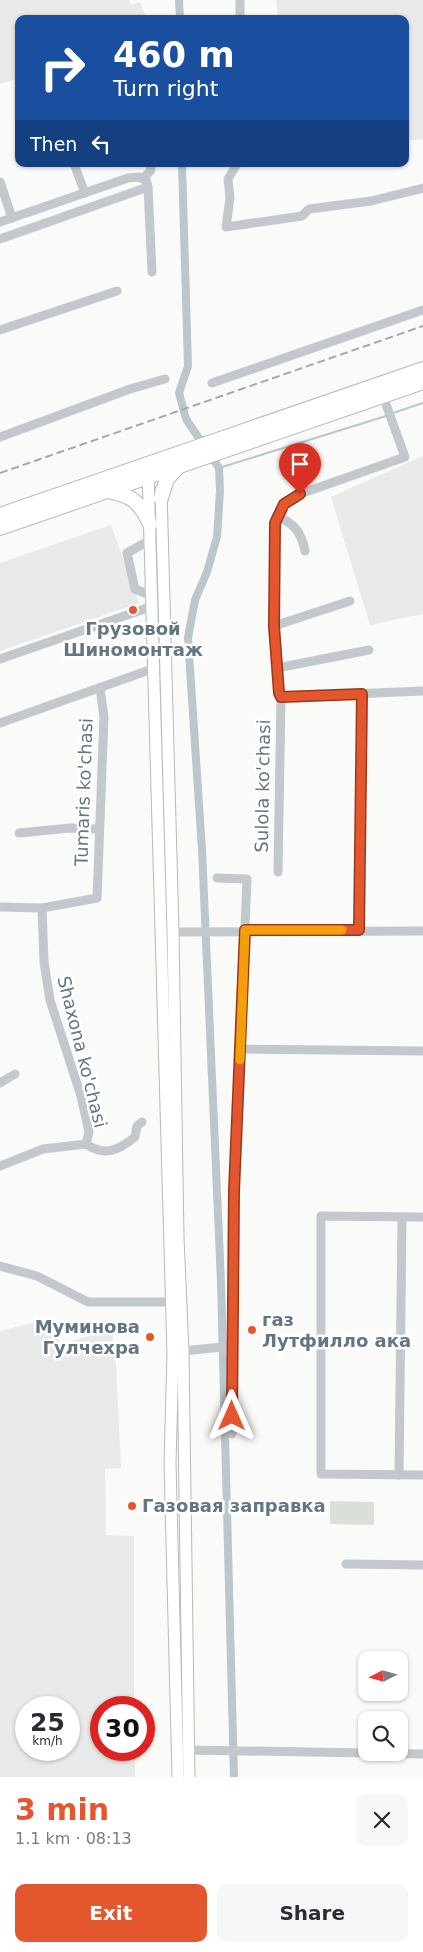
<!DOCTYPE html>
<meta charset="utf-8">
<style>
body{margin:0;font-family:"DejaVu Sans",sans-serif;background:#f7f7f7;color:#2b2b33;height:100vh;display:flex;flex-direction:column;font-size:19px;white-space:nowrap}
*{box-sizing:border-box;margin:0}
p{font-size:16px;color:#7c7c81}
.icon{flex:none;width:28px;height:28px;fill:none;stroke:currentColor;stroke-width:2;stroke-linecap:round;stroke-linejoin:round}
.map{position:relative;height:1777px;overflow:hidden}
.panel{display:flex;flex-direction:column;background:#fff;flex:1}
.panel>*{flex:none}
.guide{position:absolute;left:15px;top:15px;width:394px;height:152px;border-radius:10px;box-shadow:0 1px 4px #0004;background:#1a4fa0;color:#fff;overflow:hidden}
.needle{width:32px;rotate:264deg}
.buttons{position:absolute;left:358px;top:1651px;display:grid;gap:10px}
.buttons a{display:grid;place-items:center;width:50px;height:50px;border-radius:10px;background:#fff;box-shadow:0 1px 4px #0004;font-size:25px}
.speed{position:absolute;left:15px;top:1696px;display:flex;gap:10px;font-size:25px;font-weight:700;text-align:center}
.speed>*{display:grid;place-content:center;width:65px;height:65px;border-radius:50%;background:#fff;box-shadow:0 1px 4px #0004;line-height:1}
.speed small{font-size:12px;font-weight:400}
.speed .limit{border:8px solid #d22;background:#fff;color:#111}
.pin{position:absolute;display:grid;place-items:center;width:42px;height:42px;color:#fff;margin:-51px -21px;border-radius:50% 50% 50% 0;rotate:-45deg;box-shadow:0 0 5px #0007}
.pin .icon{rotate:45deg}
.me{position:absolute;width:55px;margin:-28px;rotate:0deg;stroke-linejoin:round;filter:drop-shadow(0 0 4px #0008)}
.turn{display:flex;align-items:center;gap:18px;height:105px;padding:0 15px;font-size:22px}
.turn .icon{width:65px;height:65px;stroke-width:2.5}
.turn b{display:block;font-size:35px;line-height:42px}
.then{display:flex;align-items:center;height:48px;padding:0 15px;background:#0003;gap:10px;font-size:19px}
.round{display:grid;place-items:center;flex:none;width:52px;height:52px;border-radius:10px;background:#f7f7f7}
.summary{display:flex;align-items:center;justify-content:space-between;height:85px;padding:0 15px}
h1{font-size:30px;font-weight:700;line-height:38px;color:#e4572e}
.cta{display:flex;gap:10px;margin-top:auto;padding:10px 15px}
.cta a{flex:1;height:58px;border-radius:10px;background:#e4572e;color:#fff;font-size:20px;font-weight:700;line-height:58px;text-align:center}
.cta a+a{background:#f7f7f7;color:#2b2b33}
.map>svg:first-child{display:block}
</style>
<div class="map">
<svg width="423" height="1777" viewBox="0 0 423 1777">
<rect width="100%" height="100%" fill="#fafaf8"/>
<!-- built -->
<g fill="#e8e9e9" fill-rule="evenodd">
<polygon points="0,0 129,0 131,5 140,2 147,19 19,19 19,78 0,84"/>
<polygon points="276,0 423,0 423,139 405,141 405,19 278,19"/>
<polygon points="423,456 423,614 370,625 331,497"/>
<polygon points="111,525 139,603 0,651 0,563"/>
<path d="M 52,1318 L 60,1344 L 112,1330 L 116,1365 L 121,1468 L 105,1469 L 106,1535 L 134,1536 L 134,1707 L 101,1708 L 101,1750 L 135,1750 L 135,1777 L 0,1777 L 0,1331 ZM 26,1708 L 69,1708 L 69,1750 L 26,1750 Z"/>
</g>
<!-- green -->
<polygon fill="#dadfd7" points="330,1501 374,1502 374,1525 330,1524"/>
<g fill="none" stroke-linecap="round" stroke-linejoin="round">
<!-- stream -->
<g stroke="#bbc7cb" stroke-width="2">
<polyline points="393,413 423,403"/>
<polyline points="219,468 386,416"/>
</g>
<!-- canal -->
<g stroke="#bbc7cb" stroke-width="8">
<polyline points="179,0 180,19"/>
<polyline points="182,164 188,366 179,393 186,419 219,468 220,491 217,537 207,572 195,600 188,638 202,850 221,1282 234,1777"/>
</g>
<defs>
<g id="major">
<polyline points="148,471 173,1354 170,1463 178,1777"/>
<polyline points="161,490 173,932 178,1238 183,1351 189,1777"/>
</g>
<g id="highway">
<path d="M 108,491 C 131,495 140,502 150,524"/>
<polyline points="161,498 167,479 178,467"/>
<polyline points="0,515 423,369"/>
<polyline points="0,528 423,382"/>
</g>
</defs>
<!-- major casing -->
<use href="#major" stroke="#b5babe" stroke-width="13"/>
<!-- highway casing -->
<use href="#highway" stroke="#b4b9bd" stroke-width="16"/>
<!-- minor -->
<g stroke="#c3c8cc" stroke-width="9">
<polyline points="240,19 240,0"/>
<polyline points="74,164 85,193"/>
<polyline points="237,164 228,179 230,198 226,227 302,216 309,209 371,201 423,188"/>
<polyline points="143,179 151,170 150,164"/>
<polyline points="0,182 12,218"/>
<polyline points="0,222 128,178 139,177 146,180 148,187 152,272"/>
<polyline points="0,239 148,187"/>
<polyline points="0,330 117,291"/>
<polyline points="212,383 423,310"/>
<polyline points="0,437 130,389 165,379"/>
<path d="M 276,517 C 293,521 302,534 305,551"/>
<polyline points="150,540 127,553 135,589 152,596"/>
<polyline points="274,626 350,601"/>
<polyline points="0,659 153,606"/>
<polyline points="277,668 369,650"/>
<polyline points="281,697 423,691"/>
<polyline points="0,723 155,668"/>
<polyline points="19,833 70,828 99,829"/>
<polyline points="278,872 281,697 279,693 274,626 276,517 284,504 300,494 405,457 383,396"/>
<polyline points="0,907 42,908 97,898 104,717 100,688"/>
<polyline points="42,908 44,962 50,1000 81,1096 89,1132 86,1144"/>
<polyline points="359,930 362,694"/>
<polyline points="173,932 423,931"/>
<polyline points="240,1049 423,1051"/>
<polyline points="0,1083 15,1074"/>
<path d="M 86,1144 C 105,1157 119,1150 135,1137 L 137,1126 L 142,1122"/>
<polyline points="0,1166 43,1149 86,1144"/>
<polyline points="423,1217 321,1216 321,1474 423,1475"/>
<polyline points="0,1266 37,1276 88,1302 170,1302"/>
<polyline points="183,1351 232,1346 234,1191 247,879 217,878"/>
<polyline points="232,1434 232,1346"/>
<polyline points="399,1475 402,1217"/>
<polyline points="346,1564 423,1565"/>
<polyline points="188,1750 423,1754"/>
</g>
<!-- major -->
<use href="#major" stroke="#fff" stroke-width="11"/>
<!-- highway -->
<use href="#highway" stroke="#fff" stroke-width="14"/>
<!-- rail -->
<polyline stroke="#a2aab0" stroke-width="2" stroke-dasharray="8 4" stroke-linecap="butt" points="0,473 423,326"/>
</g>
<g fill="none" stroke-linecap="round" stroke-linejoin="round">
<defs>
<polyline id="route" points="232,1416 234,1191 245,930 359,930 362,694 281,697 279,693 274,626 275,523 284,504 300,494"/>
</defs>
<!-- route casing -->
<use href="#route" stroke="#94391e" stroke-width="12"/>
<!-- route -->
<use href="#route" stroke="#e4572e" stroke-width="9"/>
<!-- slow -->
<polyline stroke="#f59e0b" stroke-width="9" points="240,1060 245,930 342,930"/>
</g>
<!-- markers -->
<g fill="#e4572e" stroke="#fff" stroke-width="2">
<circle cx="133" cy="610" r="5"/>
<circle cx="252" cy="1330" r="5"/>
<circle cx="150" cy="1337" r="5"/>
<circle cx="132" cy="1506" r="5"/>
</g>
<g text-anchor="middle" stroke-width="5" stroke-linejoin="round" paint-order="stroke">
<!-- poi labels -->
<g font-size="18" font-weight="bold" fill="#657683" stroke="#fff" text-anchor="start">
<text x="133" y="635" text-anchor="middle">Грузовой<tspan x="133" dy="21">Шиномонтаж</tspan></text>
<text x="262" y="1326">газ<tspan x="262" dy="21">Лутфилло ака</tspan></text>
<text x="140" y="1333" text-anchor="end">Муминова<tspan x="140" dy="21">Гулчехра</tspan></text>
<text x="142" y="1512">Газовая заправка</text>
</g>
<!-- street labels -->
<g font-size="18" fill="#657683" stroke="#fff">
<text transform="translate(263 786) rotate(-89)" y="6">Sulola ko'chasi</text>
<text transform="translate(84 792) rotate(-88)" y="6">Tumaris ko'chasi</text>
<text transform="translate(82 1052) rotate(76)" y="6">Shaxona ko'chasi</text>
</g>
</g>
</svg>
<div class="buttons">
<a><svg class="needle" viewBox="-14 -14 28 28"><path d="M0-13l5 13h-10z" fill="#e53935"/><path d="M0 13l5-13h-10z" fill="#7c7c81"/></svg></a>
<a><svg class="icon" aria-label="search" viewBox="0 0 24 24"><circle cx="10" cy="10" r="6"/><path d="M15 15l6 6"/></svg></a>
</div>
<div class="speed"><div>25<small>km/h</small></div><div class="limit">30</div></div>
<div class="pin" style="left:300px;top:494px;background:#d93025"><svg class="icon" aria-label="arrive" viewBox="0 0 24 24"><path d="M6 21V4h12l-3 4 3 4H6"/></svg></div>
<svg class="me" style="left:232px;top:1416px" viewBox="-20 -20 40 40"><path d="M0-17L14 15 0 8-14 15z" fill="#e4572e" stroke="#fff" stroke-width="4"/></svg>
<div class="guide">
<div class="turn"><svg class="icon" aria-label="right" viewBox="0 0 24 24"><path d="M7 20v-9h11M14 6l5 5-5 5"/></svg><div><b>460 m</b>Turn right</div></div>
<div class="then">Then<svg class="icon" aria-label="left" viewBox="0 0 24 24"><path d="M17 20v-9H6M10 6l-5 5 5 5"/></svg></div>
</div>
</div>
<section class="panel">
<div class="summary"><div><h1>3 min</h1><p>1.1 km · 08:13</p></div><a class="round"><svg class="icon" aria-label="close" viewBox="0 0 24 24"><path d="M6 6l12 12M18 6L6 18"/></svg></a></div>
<div class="cta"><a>Exit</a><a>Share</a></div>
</section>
